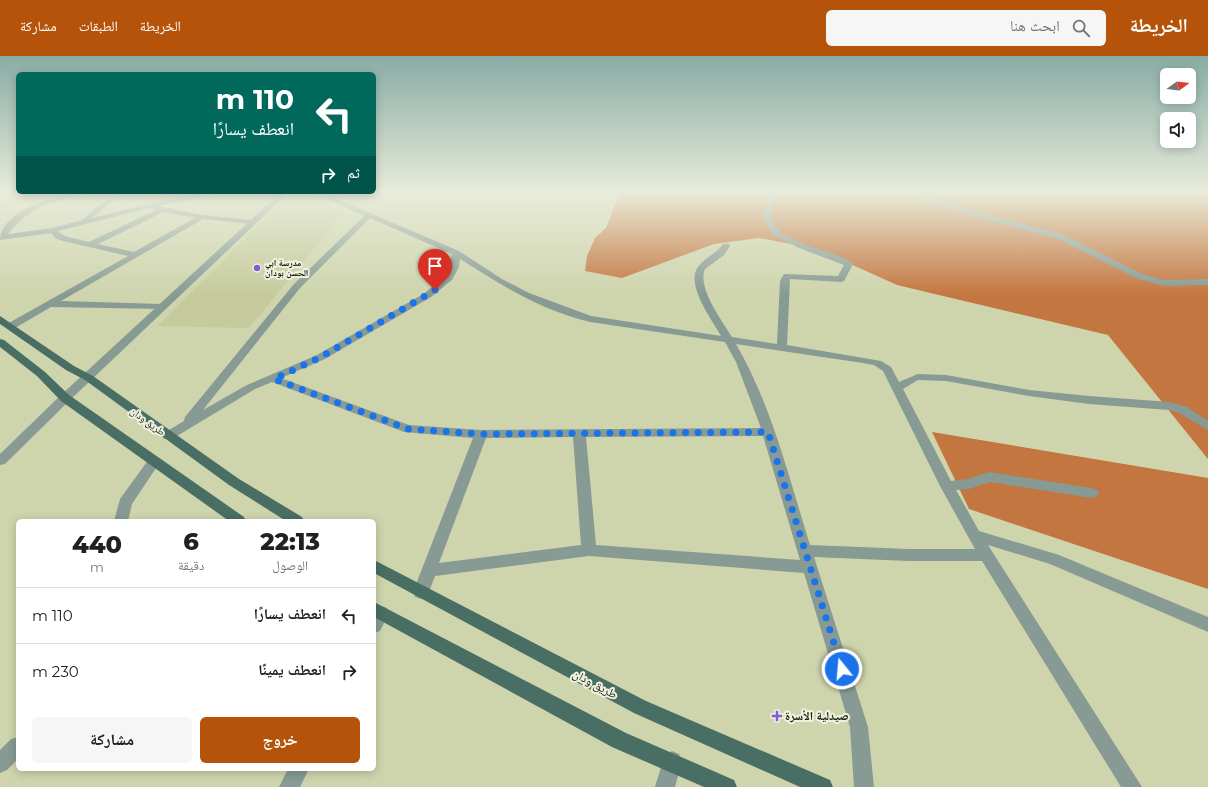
<!DOCTYPE html>
<html lang="ar">
<meta charset="utf-8">
<style>
body{margin:0;font-family:Montserrat,"Noto Naskh Arabic",sans-serif;background:#f6f6f6;color:#202124;direction:rtl;height:100vh;display:flex;flex-direction:column;font-size:15px;white-space:nowrap}
*{box-sizing:border-box;margin:0}
p{font-size:13px;color:#757577}
.icon{flex:none;width:22px;height:22px;fill:none;stroke:currentColor;stroke-width:2;stroke-linecap:round;stroke-linejoin:round}
.map{position:relative;flex:1;overflow:hidden;direction:ltr}
.drawer{position:absolute;left:16px;top:463px;width:360px;height:252px;display:flex;flex-direction:column;background:#fff;border-radius:6px;box-shadow:0 2px 10px #0003;direction:rtl}
.drawer>*{flex:none}
.top-card{position:absolute;left:16px;top:16px;width:360px;height:122px;border-radius:6px;box-shadow:0 2px 10px #0003;direction:rtl;background:#00695c;color:#fff;overflow:hidden}
.needle{width:26px;rotate:75deg}
.controls{position:absolute;left:1160px;top:12px;display:grid;gap:8px}
.controls a{display:grid;place-items:center;width:36px;height:36px;border-radius:6px;background:#fff;box-shadow:0 2px 10px #0003;font-size:20px}
.pin{position:absolute;display:grid;place-items:center;width:34px;height:34px;color:#fff;margin:-41px -17px;border-radius:50% 50% 50% 0;rotate:-45deg;box-shadow:0 0 4px #0007}
.pin .icon{rotate:45deg}
.me{position:absolute;width:44px;margin:-22px;rotate:343deg;stroke-linejoin:round;filter:drop-shadow(0 0 3px #0008)}
.turn{display:flex;align-items:center;gap:14px;height:84px;padding:0 16px;font-size:18px}
.turn .icon{width:52px;height:52px;stroke-width:2.5}
.turn b{display:block;font-size:28px;line-height:34px}
.then{display:flex;align-items:center;height:38px;padding:0 16px;background:#0003;gap:8px;font-size:15px}
.eta{display:flex;justify-content:space-evenly;align-items:center;height:68px;text-align:center}
.eta b{font-size:24px;font-weight:800;line-height:28px}
.button{display:flex;gap:8px;margin-top:auto;padding:8px 16px}
.button a{flex:1;height:46px;border-radius:6px;background:#b45309;color:#fff;font-size:16px;font-weight:800;line-height:46px;text-align:center}
.button a+a{background:#f6f6f6;color:#202124}
ul{padding:0;list-style:none}
li{display:flex;align-items:center;gap:12px;height:56px;padding:0 16px;border-top:1px solid #e0e0e0}
li div{flex:1}
li b{display:block;font-size:15px}
li em{font-style:normal}
header{display:flex;align-items:center;gap:24px;box-sizing:border-box;height:56px;padding:0 20px;background:#b45309;color:#fff}
header strong{font-size:19px}
nav{display:flex;gap:22px;margin-inline-start:auto;font-size:14px}
.search{width:280px;height:36px;background:#f6f6f6;display:flex;align-items:center;gap:10px;box-sizing:border-box;padding:0 14px;border-radius:6px;color:#757577;font-size:15px}
.map>svg:first-child{display:block}
</style>
<header>
<strong>الخريطة</strong>
<div class="search"><svg class="icon" aria-label="search" viewBox="0 0 24 24"><circle cx="10" cy="10" r="6"/><path d="M15 15l6 6"/></svg>ابحث هنا</div>
<nav><a>الخريطة</a><a>الطبقات</a><a>مشاركة</a></nav>
</header>
<div class="map">
<svg width="1208" height="731" viewBox="0 0 1208 731">
<rect width="100%" height="100%" fill="#ced4ac"/>
<!-- built -->
<polygon fill="#c5cb9c" points="274,154 345,155 249,272 157,270"/>
<!-- forest -->
<g fill="#c47640">
<polygon points="620,137 1208,137 1208,403 1108,279 897,229 817,193 759,182 714,188 622,222 585,215 587,200 595,182 606,172"/>
<polygon points="932,376 1208,422 1208,533 969,453"/>
</g>
<g fill="none" stroke-linecap="round" stroke-linejoin="round">
<!-- minor -->
<g fill="#879a94" fill-rule="evenodd">
<path d="M 72,137 L 88,137 C 82,141 71,141 64,143 C 41,147 22,160 8,178 L 53,172 L 82,164 L 114,137 L 122,137 L 92,162 L 180,140 L 216,137 L 213,139 L 158,150 L 202,159 L 252,164 L 256,166 L 252,168 L 203,163 L 61,245 L 162,248 L 167,251 L 165,253 L 51,251 L 15,272 L 7,272 L 6,270 L 7,268 L 128,200 L 63,185 L 55,182 L 51,177 L 0,184 C 0,157 50,141 72,137 ZM 149,152 L 156,154 L 89,186 L 68,181 L 61,178 L 58,175 ZM 164,156 L 195,162 L 134,196 L 98,188 Z"/>
<path d="M 315,137 L 323,137 L 459,195 L 502,223 L 529,237 L 591,260 L 721,280 C 712,264 685,228 698,211 C 704,202 715,199 723,188 L 729,188 L 730,190 L 724,199 L 705,213 C 697,232 722,265 732,281 L 777,288 L 780,225 L 784,218 L 838,220 L 844,209 L 799,192 L 772,178 L 763,159 L 769,137 L 776,137 C 775,143 771,151 771,158 C 770,188 838,193 853,208 L 844,225 L 841,226 L 790,223 L 787,289 L 881,305 L 891,311 L 899,326 L 918,318 L 946,319 L 1029,334 L 1089,340 L 1170,346 L 1187,351 L 1208,365 L 1208,374 L 1179,357 L 1169,354 L 1089,348 L 1029,340 L 946,325 L 918,324 L 903,333 L 951,425 L 968,423 L 989,416 L 1092,432 L 1097,434 L 1099,437 L 1097,440 L 1092,442 L 990,426 L 969,433 L 956,434 L 979,475 L 1059,499 L 1208,561 L 1208,576 L 1050,508 L 988,489 L 1142,731 L 1121,731 L 982,505 L 909,505 L 814,501 L 868,671 L 874,731 L 854,731 L 850,671 L 804,517 L 589,500 L 435,520 L 427,541 L 421,543 L 415,541 L 413,536 L 473,382 L 404,376 L 272,326 L 255,333 L 172,383 L 164,383 L 162,380 L 164,377 L 184,365 L 185,361 L 294,228 L 364,160 ZM 370,162 L 452,198 L 447,217 L 425,237 L 317,299 L 247,329 L 203,354 L 300,232 ZM 460,203 C 503,230 540,254 590,266 L 725,286 L 736,306 L 761,372 L 481,374 L 409,369 L 281,322 L 325,303 L 431,241 L 452,224 L 459,211 ZM 736,288 L 863,307 L 874,309 L 883,315 L 940,430 L 975,493 L 909,493 L 810,489 C 789,422 772,350 736,288 ZM 763,380 L 800,504 L 596,489 L 586,381 ZM 573,381 L 581,489 L 439,507 L 486,382 Z"/>
<polygon points="904,137 914,137 988,159 1062,178 1142,218 1164,224 1208,223 1208,229 1164,230 1136,222 1056,182 982,163"/>
<polygon points="65,338 69,339 71,342 69,345 5,408 0,409 0,398 61,339"/>
<polygon points="154,402 159,403 160,406 132,448 128,465 114,465 120,443 149,403"/>
<polygon points="381,550 387,552 389,557 380,575 374,577 374,554"/>
<polygon points="18,681 18,703 7,714 0,717 0,694 11,683"/>
<polygon points="672,695 679,698 682,705 675,731 655,731 665,698"/>
<polygon points="288,713 309,713 300,731 279,731"/>
</g>
<!-- tertiary -->
<polygon fill="#879a94" fill-rule="evenodd" points="280,137 288,137 69,345 61,345 59,342 61,339"/>
<!-- primary -->
<g fill="#496e63" fill-rule="evenodd">
<polygon points="0,260 74,310 93,320 239,423 302,461 304,465 286,465 229,429 85,324 66,314 0,268"/>
<polygon points="0,283 4,284 45,316 69,339 244,461 246,465 229,465 61,345 37,320 0,291"/>
<polygon points="374,504 646,645 830,724 833,731 800,731 634,657 374,517"/>
<polygon points="374,546 626,677 734,724 737,731 704,731 612,691 374,561"/>
</g>
</g>
<!-- sky -->
<linearGradient id="sky" x2="0" y2="1"><stop stop-color="#87aca5"/><stop offset="0.57" stop-color="#e9ecda"/><stop offset="1" stop-color="#e9ecda" stop-opacity="0"/></linearGradient>
<rect width="1208" height="239" fill="url(#sky)"/>
<g fill="none" stroke-linecap="round" stroke-linejoin="round">
<!-- route -->
<polyline stroke="#1a73e8" stroke-width="7" stroke-dasharray="0 12.6" points="435,234 321,301 274,323 408,373 481,378 768,376 842,613"/>
</g>
<!-- markers -->
<g fill="#825cd7" stroke="#eff2de" stroke-width="1.5">
<circle cx="257" cy="212" r="4"/>
<path d="M775 654h4v4h4v4h-4v4h-4v-4h-4v-4h4z"/>
</g>
<g text-anchor="middle" stroke-width="4" stroke-linejoin="round" paint-order="stroke">
<!-- far-poi labels -->
<g font-size="9" font-weight="bold" fill="#1c1e0f" stroke="#eff2de" text-anchor="start">
<text x="265" y="210">مدرسة ابي<tspan x="265" dy="10">الحسن بودان</tspan></text>
</g>
<!-- street labels -->
<g font-size="10" fill="#1c1e0f" stroke="#eff2de">
<text transform="translate(148 365) rotate(36)" y="4">طريق ودان</text>
</g>
<!-- near-street labels -->
<g font-size="12" fill="#1c1e0f" stroke="#eff2de">
<text transform="translate(595 628) rotate(28)" y="4">طريق ودان</text>
</g>
<!-- near-poi labels -->
<g font-size="12" font-weight="bold" fill="#1c1e0f" stroke="#eff2de" text-anchor="start">
<text x="785" y="664">صيدلية الأسرة</text>
</g>
</g>
</svg>
<div class="controls">
<a><svg class="needle" viewBox="-14 -14 28 28"><path d="M0-13l5 13h-10z" fill="#e53935"/><path d="M0 13l5-13h-10z" fill="#757577"/></svg></a>
<a><svg class="icon" aria-label="sound" viewBox="0 0 24 24"><path d="M4 9h4l5-4v14l-5-4H4zM17 9q2 3 0 6"/></svg></a>
</div>
<div class="pin" style="left:435px;top:234px;background:#d93025"><svg class="icon" aria-label="arrive" viewBox="0 0 24 24"><path d="M6 21V4h12l-3 4 3 4H6"/></svg></div>
<svg class="me" style="left:842px;top:613px" viewBox="-20 -20 40 40"><circle r="17" fill="#1a73e8" stroke="#fff" stroke-width="3"/><path d="M0-11L8 9 0 5-8 9z" fill="#fff"/></svg>
<div class="top-card">
<div class="turn"><svg class="icon" aria-label="left" viewBox="0 0 24 24"><path d="M17 20v-9H6M10 6l-5 5 5 5"/></svg><div><b>110 m</b>انعطف يسارًا</div></div>
<div class="then">ثم<svg class="icon" aria-label="right" viewBox="0 0 24 24"><path d="M7 20v-9h11M14 6l5 5-5 5"/></svg></div>
</div>
<section class="drawer">
<div class="eta">
<div><b>22:13</b><p>الوصول</p></div>
<div><b>6</b><p>دقيقة</p></div>
<div><b>440</b><p>m</p></div>
</div>
<ul>
<li><svg class="icon" aria-label="left" viewBox="0 0 24 24"><path d="M17 20v-9H6M10 6l-5 5 5 5"/></svg><div><b>انعطف يسارًا</b></div><em>110 m</em></li>
<li><svg class="icon" aria-label="right" viewBox="0 0 24 24"><path d="M7 20v-9h11M14 6l5 5-5 5"/></svg><div><b>انعطف يمينًا</b></div><em>230 m</em></li>
</ul>
<div class="button"><a>خروج</a><a>مشاركة</a></div>
</section>
</div>
